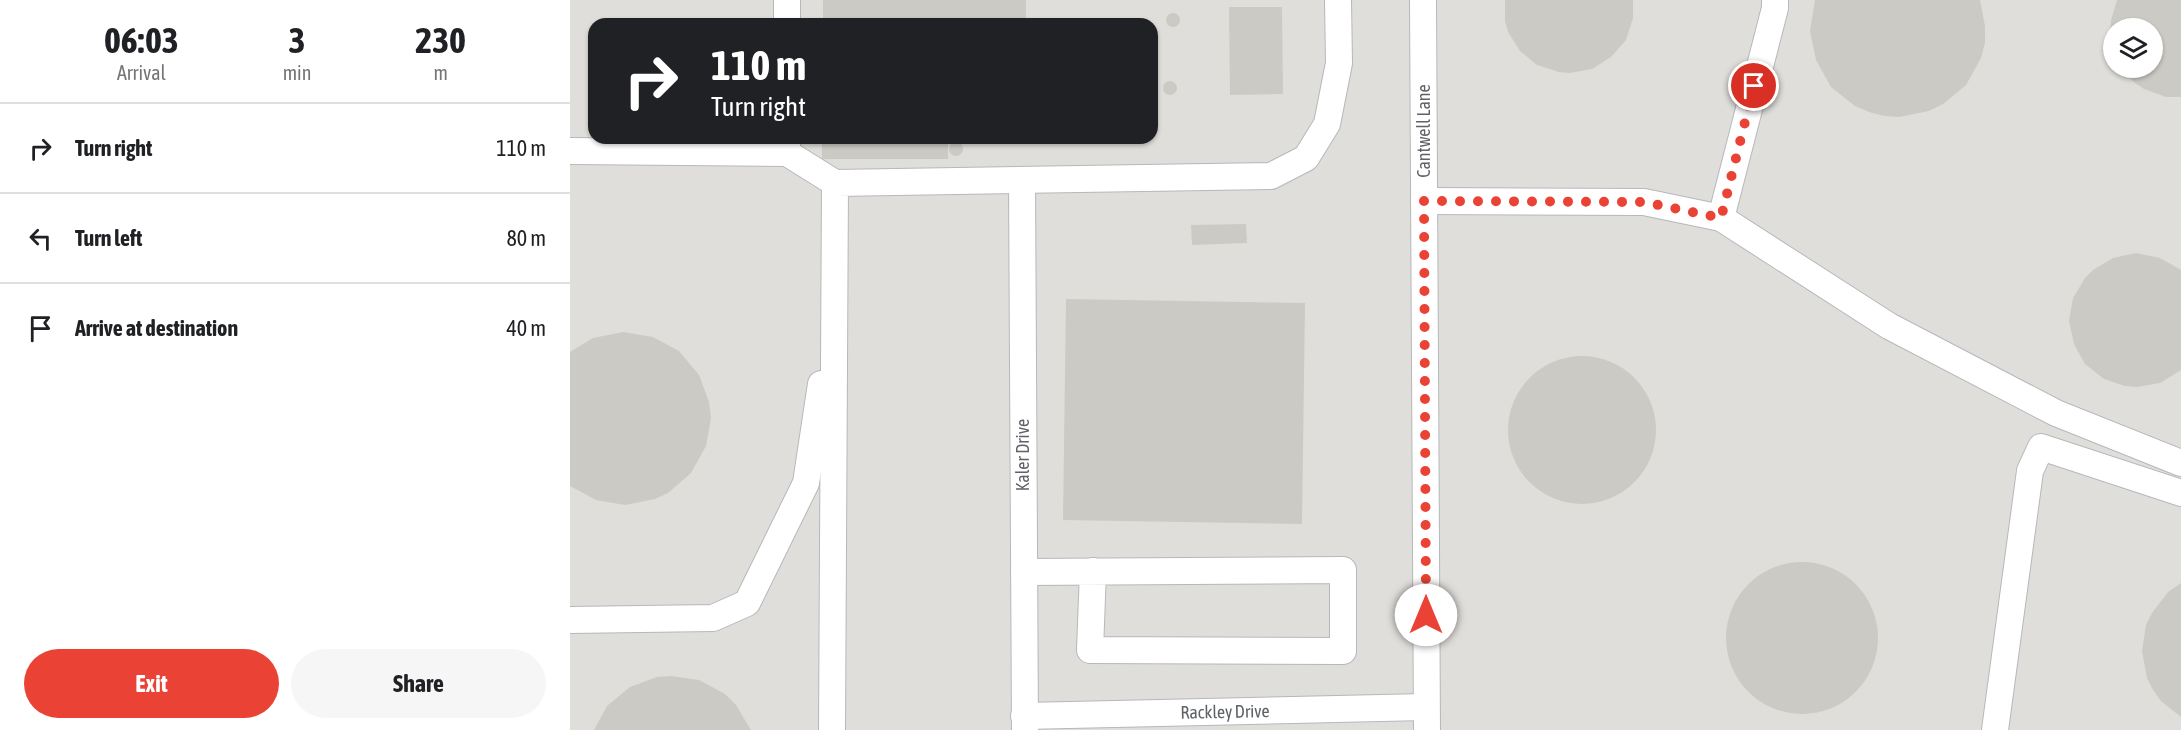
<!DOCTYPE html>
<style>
body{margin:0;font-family:"Asap Condensed",sans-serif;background:#f6f6f6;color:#202124;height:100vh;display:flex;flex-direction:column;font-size:22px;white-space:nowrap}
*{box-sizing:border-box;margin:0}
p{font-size:20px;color:#757577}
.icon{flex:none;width:33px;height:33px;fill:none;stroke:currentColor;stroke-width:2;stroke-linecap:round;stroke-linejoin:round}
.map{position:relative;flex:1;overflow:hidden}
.sheet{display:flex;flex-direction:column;background:#fff;width:570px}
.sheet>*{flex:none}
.banner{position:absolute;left:18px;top:18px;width:570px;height:126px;border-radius:18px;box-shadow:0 2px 4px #0004;background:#202124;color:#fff;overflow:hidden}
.buttons{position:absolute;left:1533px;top:18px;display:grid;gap:12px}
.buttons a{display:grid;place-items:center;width:60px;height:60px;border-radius:50%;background:#fff;box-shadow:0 2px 4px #0004;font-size:30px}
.pin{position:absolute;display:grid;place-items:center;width:51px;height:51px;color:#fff;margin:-26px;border:3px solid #fff;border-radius:50%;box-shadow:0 2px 6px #0007}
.me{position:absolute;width:66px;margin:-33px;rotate:0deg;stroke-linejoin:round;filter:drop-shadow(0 0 4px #0008)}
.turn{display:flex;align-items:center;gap:21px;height:126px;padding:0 24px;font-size:27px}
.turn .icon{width:78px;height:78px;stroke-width:2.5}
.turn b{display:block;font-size:42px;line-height:51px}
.eta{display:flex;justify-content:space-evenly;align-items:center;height:102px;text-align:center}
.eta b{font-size:36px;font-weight:700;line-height:42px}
.button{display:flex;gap:12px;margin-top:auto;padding:12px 24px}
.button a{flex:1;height:69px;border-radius:36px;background:#ea4335;color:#fff;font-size:24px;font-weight:700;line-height:69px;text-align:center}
.button a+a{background:#f6f6f6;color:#202124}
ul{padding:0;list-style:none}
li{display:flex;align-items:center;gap:18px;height:90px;padding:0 24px;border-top:2px solid #e0e0e0}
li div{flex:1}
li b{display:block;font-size:22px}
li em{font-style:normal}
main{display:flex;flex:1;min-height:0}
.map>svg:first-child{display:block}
</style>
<main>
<section class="sheet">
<div class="eta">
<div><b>06:03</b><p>Arrival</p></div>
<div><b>3</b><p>min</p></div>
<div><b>230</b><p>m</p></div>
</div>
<ul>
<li><svg class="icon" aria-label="right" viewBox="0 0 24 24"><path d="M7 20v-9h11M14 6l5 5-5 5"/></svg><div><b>Turn right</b></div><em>110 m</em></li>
<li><svg class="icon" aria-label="left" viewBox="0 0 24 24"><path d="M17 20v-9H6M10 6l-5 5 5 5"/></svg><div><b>Turn left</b></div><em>80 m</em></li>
<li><svg class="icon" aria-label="arrive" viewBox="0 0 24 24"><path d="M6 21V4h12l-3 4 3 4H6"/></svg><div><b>Arrive at destination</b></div><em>40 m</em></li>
</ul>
<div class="button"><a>Exit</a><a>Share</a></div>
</section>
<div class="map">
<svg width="1611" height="730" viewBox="0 0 1611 730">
<rect width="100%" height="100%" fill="#f1efe8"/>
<!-- industrial -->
<path fill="#e0deda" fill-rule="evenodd" d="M 0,0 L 1611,0 L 1611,730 L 0,730 ZM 24,24 L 582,24 L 582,138 L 24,138 ZM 1544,28 L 1582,28 L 1582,68 L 1544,68 Z"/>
<!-- building -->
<g fill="#cccac5">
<rect x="253" y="0" width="203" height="24"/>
<polygon points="935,0 1063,0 1063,18 1056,40 1041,57 1022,69 1000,73 989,72 967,65 950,51 938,32 935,21"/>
<polygon points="1245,0 1410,0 1415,26 1415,43 1411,58 1396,85 1373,104 1359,111 1329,117 1314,116 1299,112 1285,106 1261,87 1246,60 1240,31"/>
<polygon points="1547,0 1611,0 1611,97 1596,97 1574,89 1565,83 1551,68 1582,68 1582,28 1544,28 1543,49 1540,32 1541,20"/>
<polygon points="659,7 712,7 713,94 660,95"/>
<circle cx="603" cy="20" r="7"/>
<circle cx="600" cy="88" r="7"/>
<rect x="252" y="138" width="126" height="21"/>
<circle cx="386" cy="149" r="7"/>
<polygon points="676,224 677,243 622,245 621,225"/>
<polygon points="1566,253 1590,258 1611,270 1611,370 1590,383 1567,387 1555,386 1534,379 1515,364 1504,344 1499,321 1503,298 1515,278 1523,270 1543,258"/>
<polygon points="496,299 735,303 732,524 493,520"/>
<polygon points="53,332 83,337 109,351 129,375 139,402 141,418 136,446 121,473 98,493 85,499 55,505 26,500 0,486 0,352 23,338"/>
<circle cx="1012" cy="430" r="74"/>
<circle cx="1232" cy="638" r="76"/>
<polygon points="1611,583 1611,717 1591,701 1583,690 1577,678 1572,651 1576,625 1582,613 1598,592"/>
<polygon points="101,676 129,680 155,694 166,705 181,730 24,730 37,706 60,687 87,677"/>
</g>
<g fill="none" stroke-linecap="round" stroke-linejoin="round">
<defs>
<g id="minor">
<polyline points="217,0 217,24"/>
<polyline points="853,0 857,730"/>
<polyline points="0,151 217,153 217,138"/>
<polyline points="217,153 265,183"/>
<polyline points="452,180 455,730"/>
<polyline points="854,201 1074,202 1151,218 1319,326 1486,413 1611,463"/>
<polyline points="1151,218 1205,8 1205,0"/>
<polyline points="454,572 773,570 773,651 520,650 523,571"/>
<polyline points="0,620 143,618 177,603 236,483 251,384"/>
<polyline points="454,716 856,707"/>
<polyline points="262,730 265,183 701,176 736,158 757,124 769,63 768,0"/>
<polyline points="1425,730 1460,471 1471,447 1611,493"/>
</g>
</defs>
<!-- minor casing -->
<use href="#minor" stroke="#b5b8bc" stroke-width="28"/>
<!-- minor -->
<use href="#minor" stroke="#fff" stroke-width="26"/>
</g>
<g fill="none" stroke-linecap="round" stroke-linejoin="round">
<!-- route -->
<polyline stroke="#ea4335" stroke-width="10" stroke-dasharray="0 18" points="856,615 854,201 1074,202 1151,218 1184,86"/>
</g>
<g text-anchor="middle" stroke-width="4.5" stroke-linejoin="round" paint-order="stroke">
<!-- street labels -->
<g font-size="18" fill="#5f6368" stroke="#fff">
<text transform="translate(854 131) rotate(-90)" y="6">Cantwell Lane</text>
<text transform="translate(453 455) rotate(-90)" y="6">Kaler Drive</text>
<text transform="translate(655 712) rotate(-1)" y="6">Rackley Drive</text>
</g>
</g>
</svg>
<div class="buttons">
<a><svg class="icon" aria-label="layers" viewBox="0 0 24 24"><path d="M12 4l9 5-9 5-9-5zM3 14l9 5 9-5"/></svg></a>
</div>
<div class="pin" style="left:1184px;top:86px;background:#d93025"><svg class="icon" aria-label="arrive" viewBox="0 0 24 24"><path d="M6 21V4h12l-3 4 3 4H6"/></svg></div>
<svg class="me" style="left:856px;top:615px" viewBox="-20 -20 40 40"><circle r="19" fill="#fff"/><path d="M0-13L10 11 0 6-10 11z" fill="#ea4335"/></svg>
<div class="banner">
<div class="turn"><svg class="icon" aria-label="right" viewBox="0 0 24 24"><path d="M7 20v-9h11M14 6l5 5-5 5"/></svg><div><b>110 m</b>Turn right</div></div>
</div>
</div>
</main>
